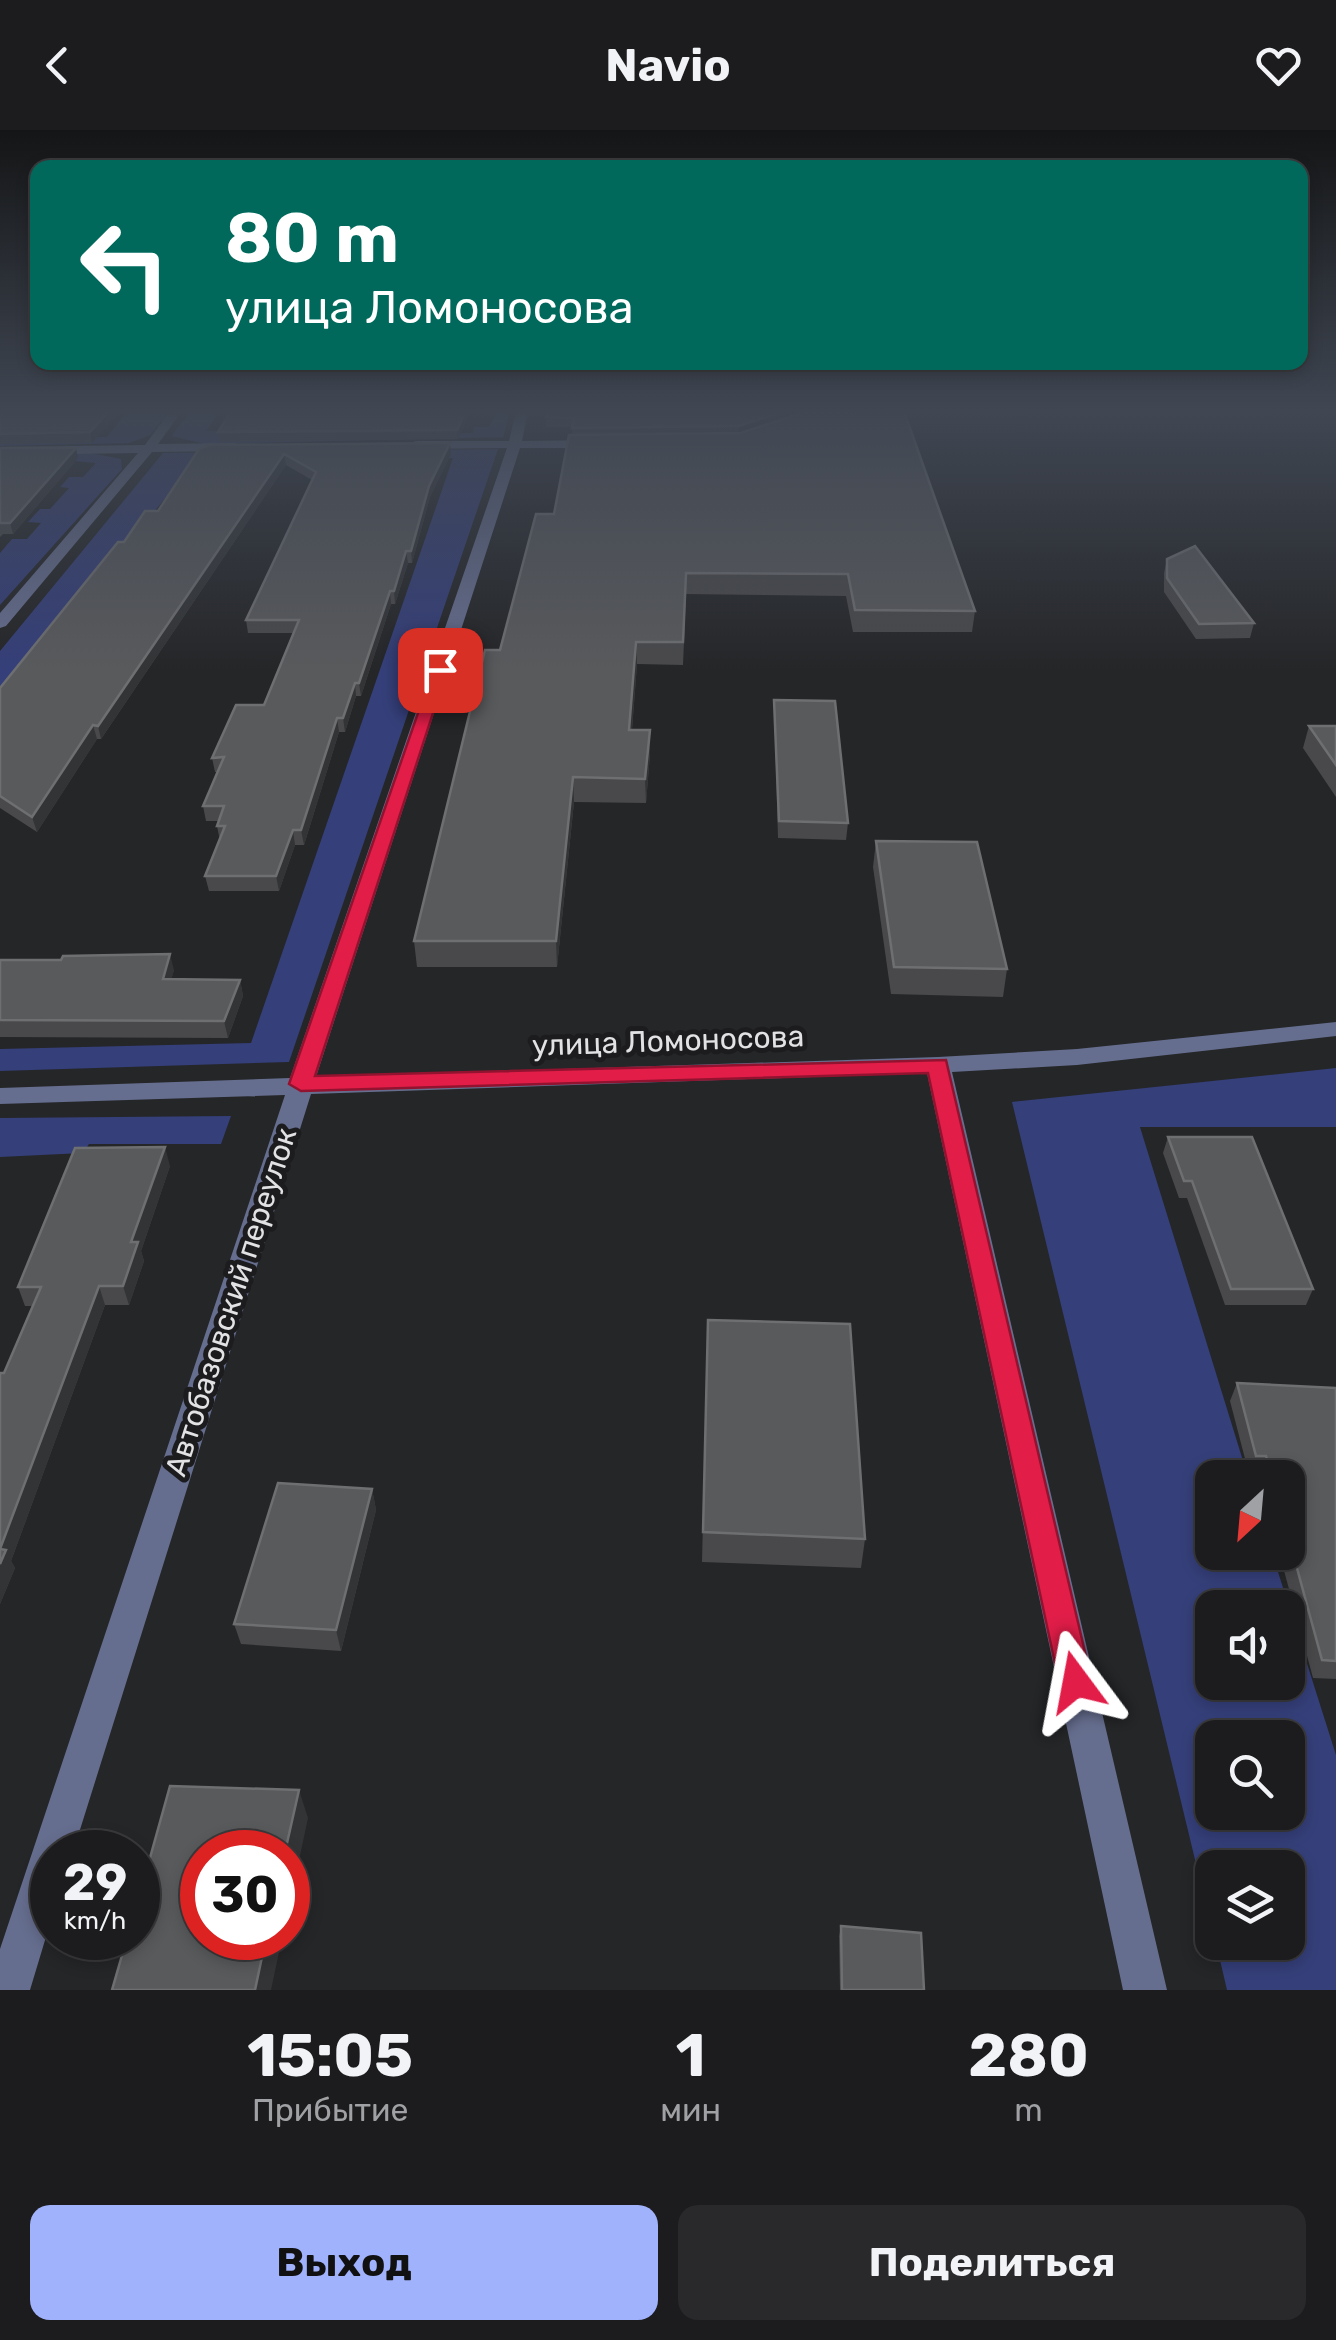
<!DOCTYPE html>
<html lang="ru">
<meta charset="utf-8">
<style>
body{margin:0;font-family:Rubik,sans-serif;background:#29292b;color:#f1f3f6;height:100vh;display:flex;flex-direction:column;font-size:38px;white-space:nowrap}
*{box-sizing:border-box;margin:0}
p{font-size:32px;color:#a0a1a4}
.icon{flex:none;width:55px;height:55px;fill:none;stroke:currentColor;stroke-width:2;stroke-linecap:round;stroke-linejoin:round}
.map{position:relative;height:1860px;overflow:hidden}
.drawer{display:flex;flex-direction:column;background:#1c1c1e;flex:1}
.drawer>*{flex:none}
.guide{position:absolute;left:30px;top:30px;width:1278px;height:210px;border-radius:20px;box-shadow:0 5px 15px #0003,0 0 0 2px #3a3a3c;background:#00695c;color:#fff;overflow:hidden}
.needle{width:65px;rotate:206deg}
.buttons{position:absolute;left:1195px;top:1330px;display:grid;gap:20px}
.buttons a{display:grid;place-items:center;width:110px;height:110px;border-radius:20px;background:#1c1c1e;box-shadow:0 5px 15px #0003,0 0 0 2px #3a3a3c;font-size:50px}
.speed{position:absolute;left:30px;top:1700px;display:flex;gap:20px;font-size:50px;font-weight:700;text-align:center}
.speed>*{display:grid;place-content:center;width:130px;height:130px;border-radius:50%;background:#1c1c1e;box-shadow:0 5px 15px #0003,0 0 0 2px #3a3a3c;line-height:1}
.speed small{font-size:25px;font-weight:400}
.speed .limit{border:15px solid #d22;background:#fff;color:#111}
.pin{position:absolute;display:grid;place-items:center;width:85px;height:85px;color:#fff;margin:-42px;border-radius:20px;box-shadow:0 5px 15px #0006}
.me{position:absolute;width:110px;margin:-55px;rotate:347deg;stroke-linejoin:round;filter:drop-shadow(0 0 8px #0008)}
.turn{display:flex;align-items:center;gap:35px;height:210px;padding:0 30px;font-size:45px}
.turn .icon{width:130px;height:130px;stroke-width:2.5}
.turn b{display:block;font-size:70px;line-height:85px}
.eta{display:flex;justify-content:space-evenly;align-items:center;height:170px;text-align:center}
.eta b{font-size:60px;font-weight:700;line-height:70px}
.cta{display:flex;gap:20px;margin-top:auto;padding:20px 30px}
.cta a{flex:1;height:115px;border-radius:20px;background:#a1b2fd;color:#111;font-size:40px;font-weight:700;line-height:115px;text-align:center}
.cta a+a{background:#29292b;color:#f1f3f6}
header{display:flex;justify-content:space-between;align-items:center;height:130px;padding:0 30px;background:#1c1c1e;font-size:45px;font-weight:700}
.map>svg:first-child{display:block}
</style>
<header><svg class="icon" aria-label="back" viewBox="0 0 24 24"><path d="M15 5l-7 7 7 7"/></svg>Navio<svg class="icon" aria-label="heart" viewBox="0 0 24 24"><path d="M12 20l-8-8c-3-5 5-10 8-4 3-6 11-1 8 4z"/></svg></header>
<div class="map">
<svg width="1336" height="1860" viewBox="0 0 1336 1860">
<rect width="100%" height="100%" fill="#252628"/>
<!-- green -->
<g fill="#353f79" fill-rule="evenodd">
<polygon points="128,281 169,281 150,305 129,313 0,316 0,308 107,307"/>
<polygon points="190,281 231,281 217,285 206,301 445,303 473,303 474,297 489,297 497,281 510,281 503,307 205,314 172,306"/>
<polygon points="498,319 289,932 0,941 0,919 251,913 453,328 198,327 0,574 0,521 163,323"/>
<polygon points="90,323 121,329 122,339 0,475 0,423 12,409 27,409 41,393 28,392 40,379 50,379 69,358 60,357 69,347 83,347 96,333 0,324"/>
<path d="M 1336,938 L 1336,997 L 1140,997 L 1248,1347 L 1212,1348 L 1212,1422 L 1272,1423 L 1336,1625 L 1336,1860 L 1227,1860 L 1216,1813 L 1288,1812 L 1288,1738 L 1212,1738 L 1212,1800 L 1012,972 ZM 1212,1478 L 1288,1478 L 1288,1552 L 1212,1552 ZM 1212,1608 L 1288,1608 L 1288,1682 L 1212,1682 Z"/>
<polygon points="231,986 221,1014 89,1014 83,1023 0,1027 0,988"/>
</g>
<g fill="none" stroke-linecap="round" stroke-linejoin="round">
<!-- minor -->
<g fill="#666e8f" fill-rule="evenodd">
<polygon points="170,281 182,281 158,314 235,313 241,317 235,321 152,322 6,496 0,498 0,483 138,323 0,325 0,317 145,315"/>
<polygon points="516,281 528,281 522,311 600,310 606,314 600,318 520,318 316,947 938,927 1077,919 1336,892 1336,906 1077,935 952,942 1167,1860 1123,1860 927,943 311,964 73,1722 52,1722 52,1787 30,1860 0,1860 0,1819 285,965 0,974 0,958 290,948 507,318 415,319 409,315 415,311 509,311"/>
</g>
</g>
<!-- wall -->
<g fill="#49494b">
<polygon points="0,281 120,281 92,313 0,314"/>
<polygon points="471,281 458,309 220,312 218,302"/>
<polygon points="978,281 1064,281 1064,283 980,285"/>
<polygon points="546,287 784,289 975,481 972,502 853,502 846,466 686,464 683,535 637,534 632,600 650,624 646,673 574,672 557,837 417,837 414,811 500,520 554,384 572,305 572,297 546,297"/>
<polygon points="0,318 78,328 13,404 3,404 0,407"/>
<polygon points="199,319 451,324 430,367 412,433 408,433 395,474 391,474 361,566 356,566 345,602 339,602 304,715 295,715 279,761 209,761 205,746 220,711 217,696 219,691 206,691 203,676 218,642 215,642 212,628 264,575 294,503 248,503 246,490 312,350 286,335 101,609 97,609 37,702 0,678 0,558 124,412 158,381"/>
<polygon points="1167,429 1254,493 1250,508 1196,509 1164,462 1164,443"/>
<polygon points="774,570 848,693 846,710 778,708"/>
<polygon points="1309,596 1336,596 1336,667 1303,618"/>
<polygon points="876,711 1007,839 1003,867 891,864 873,737"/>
<polygon points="0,830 174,840 171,849 240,850 243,866 228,908 0,907"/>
<polygon points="1168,1007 1313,1159 1306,1175 1225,1175 1187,1068 1179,1068 1163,1023"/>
<polygon points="170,1036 141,1121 144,1131 129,1175 105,1175 11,1431 15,1438 0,1474 0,1243 4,1243 32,1176 25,1176 18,1157"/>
<polygon points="708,1190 865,1409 861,1438 702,1432"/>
<polygon points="1237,1253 1336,1258 1336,1549 1313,1548 1279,1422 1288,1422 1288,1348 1259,1348 1259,1345 1249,1344 1230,1271"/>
<polygon points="372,1359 376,1380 341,1521 241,1514 234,1494"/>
<polygon points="841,1796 924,1860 840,1860 839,1806"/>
</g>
<!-- shaded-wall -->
<g fill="#333436">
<polygon points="109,281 120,281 92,313 90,302"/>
<polygon points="466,281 471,281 458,309 457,300"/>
<polygon points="784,281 784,291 738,306 739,296"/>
<polygon points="450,313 451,324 430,367 412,433 411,421 429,356"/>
<polygon points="76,318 78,328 13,404 10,393"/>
<polygon points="284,324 286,335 101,609 98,596"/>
<polygon points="406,421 408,433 395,474 394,461"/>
<polygon points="390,461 391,474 361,566 359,553"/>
<polygon points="636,512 637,534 630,624 629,600"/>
<polygon points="355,553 356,566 345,602 343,588"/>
<polygon points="337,588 339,602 304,715 301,700"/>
<polygon points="93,595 97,609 37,702 32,687"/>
<polygon points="650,600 650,624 646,673 645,649"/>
<polygon points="573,647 574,672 557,837 556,811"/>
<polygon points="293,700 295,715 279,761 276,746"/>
<polygon points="170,824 174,840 167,866 163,849"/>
<polygon points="240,850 243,866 228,908 224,891"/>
<polygon points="165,1017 170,1036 141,1121 144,1131 129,1175 123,1156 131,1112"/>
<polygon points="99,1156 105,1175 11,1431 15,1438 0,1474 0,1419"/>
<polygon points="372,1359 376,1380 341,1521 336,1500"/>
<polygon points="299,1660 308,1688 288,1782 288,1722 285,1722"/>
<polygon points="266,1808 282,1808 271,1860 255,1860"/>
</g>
<!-- building -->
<g fill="#595a5c" stroke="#6e6f71" stroke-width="2.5">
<polygon points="0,281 109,281 90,302 0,304"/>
<polygon points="231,281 466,281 457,300 218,302"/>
<polygon points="548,281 784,281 739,296 572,298 574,288 546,287"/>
<polygon points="801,283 905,284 975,481 855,480 848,444 686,443 683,512 636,512 629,600 650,600 645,649 573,647 556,811 414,811 485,520 500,520 536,384 554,384 569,305 741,303"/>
<polygon points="450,313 429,356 411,421 406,421 394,461 390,461 359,553 355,553 343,588 337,588 301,700 293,700 276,746 205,746 225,696 217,696 224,676 203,676 224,627 212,628 236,575 264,575 299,490 246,490 316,342 284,324 98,596 93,595 32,687 0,666 0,558 118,412 124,412 145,381 158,381 199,319 209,315"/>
<polygon points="0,318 76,318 10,393 0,393"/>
<polygon points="1195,416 1254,493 1199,494 1167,448 1167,429"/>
<polygon points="774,570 835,571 848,693 779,691"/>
<polygon points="1309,596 1336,596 1336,635"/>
<polygon points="876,711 977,712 1007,839 894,837"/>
<polygon points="170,824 163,849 240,850 224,891 0,890 0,830 61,830 63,826"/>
<polygon points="1168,1007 1252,1007 1313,1159 1231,1159 1192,1051 1184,1051"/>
<polygon points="165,1017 131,1112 138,1112 123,1156 99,1156 0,1419 0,1243 4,1243 41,1157 18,1157 75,1018"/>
<polygon points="708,1190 850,1194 865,1409 703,1402"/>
<polygon points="1237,1253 1336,1258 1336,1531 1322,1530 1288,1405 1288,1348 1272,1348 1266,1326 1256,1326"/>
<polygon points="278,1353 372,1359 336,1500 234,1494"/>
<polygon points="0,1419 6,1420 0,1434"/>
<polygon points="170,1656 299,1660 285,1722 202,1722 202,1808 266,1808 255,1860 112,1860 127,1808 138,1808 138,1771"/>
<polygon points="841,1796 921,1803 924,1860 842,1860"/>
</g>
<!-- sky -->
<linearGradient id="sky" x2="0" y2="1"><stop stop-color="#141516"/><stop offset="0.52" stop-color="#404753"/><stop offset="1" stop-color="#404753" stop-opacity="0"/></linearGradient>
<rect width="1336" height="541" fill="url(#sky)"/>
<!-- route -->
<polygon fill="#e11d48" stroke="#92132f" stroke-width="2.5" points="434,537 447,540 315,946 946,930 1092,1552 1088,1563 1076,1568 1063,1563 1059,1552 928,943 301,961 289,954"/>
<g text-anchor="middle" stroke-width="10" stroke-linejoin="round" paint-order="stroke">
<!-- street labels -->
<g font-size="30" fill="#e2e2e4" stroke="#1c1c1f">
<text transform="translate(668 911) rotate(-2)" y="10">улица Ломоносова</text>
<text transform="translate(231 1172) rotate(-72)" y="10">Автобазовский переулок</text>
</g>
</g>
</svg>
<div class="buttons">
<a><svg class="needle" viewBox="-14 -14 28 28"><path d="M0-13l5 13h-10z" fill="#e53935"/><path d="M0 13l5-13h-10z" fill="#a0a1a4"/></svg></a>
<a><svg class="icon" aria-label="sound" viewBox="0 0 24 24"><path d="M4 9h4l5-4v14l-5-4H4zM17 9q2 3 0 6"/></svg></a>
<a><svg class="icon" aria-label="search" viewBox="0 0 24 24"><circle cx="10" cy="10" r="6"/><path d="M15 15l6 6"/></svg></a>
<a><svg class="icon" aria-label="layers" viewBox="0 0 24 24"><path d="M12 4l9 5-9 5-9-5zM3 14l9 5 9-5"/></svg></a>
</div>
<div class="speed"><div>29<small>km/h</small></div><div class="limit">30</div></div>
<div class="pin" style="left:440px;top:540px;background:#d93025"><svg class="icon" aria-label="arrive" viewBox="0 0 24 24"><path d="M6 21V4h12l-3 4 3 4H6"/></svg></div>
<svg class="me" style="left:1076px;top:1552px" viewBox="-20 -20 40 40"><path d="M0-17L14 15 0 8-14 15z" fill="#e11d48" stroke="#fff" stroke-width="4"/></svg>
<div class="guide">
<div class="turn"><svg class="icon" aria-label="left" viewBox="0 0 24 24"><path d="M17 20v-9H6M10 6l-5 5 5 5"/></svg><div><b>80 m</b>улица Ломоносова</div></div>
</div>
</div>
<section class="drawer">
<div class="eta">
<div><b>15:05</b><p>Прибытие</p></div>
<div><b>1</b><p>мин</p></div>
<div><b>280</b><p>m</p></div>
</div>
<div class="cta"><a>Выход</a><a>Поделиться</a></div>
</section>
